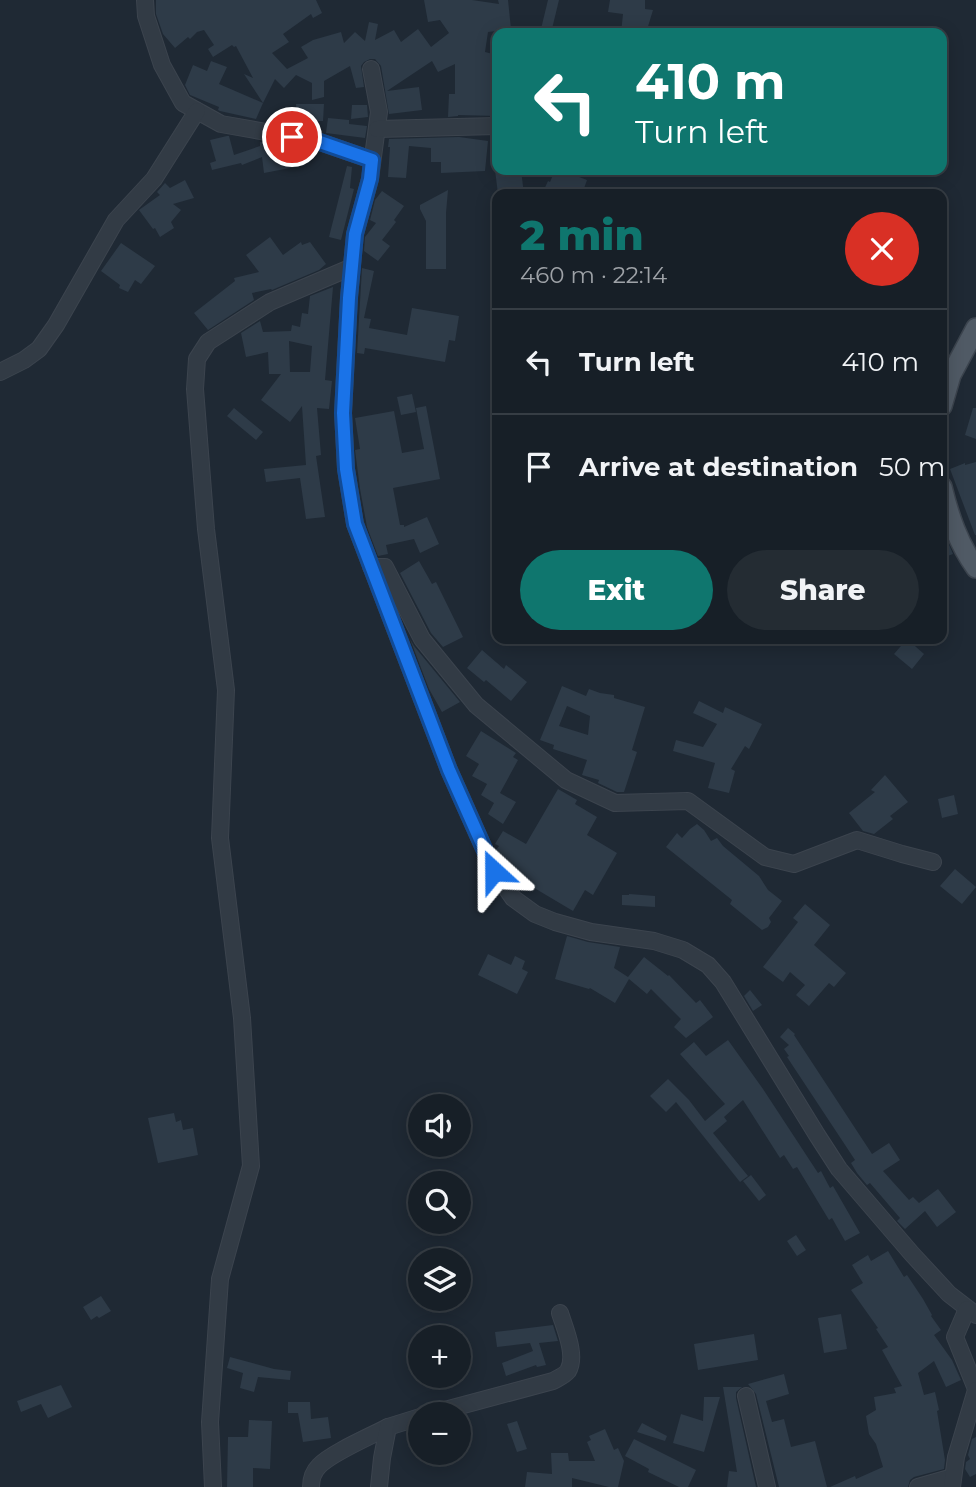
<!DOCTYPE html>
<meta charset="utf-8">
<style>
body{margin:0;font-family:Montserrat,sans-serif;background:#242c33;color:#f1f3f6;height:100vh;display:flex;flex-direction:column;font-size:26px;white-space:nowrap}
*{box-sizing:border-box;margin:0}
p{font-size:23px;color:#9ea2a7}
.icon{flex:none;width:38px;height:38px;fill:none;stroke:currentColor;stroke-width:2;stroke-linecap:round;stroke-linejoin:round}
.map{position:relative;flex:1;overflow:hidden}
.side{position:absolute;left:492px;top:189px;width:455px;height:455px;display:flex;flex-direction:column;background:#171f27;border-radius:14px;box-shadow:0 4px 18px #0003,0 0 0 2px #363d44}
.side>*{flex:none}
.banner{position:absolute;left:492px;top:28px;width:455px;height:147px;border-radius:14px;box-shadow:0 4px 18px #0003,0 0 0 2px #363d44;background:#0f766e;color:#fff;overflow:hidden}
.controls{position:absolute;left:408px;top:1094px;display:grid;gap:14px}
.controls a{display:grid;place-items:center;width:63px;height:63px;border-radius:50%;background:#171f27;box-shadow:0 4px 18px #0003,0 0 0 2px #363d44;font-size:35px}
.pin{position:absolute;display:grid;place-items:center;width:60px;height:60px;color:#fff;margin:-30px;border:4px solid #fff;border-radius:50%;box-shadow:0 2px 7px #0007}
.me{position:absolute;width:77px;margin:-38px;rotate:336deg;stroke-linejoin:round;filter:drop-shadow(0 0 5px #0008)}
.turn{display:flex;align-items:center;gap:24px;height:147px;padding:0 28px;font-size:32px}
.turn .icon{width:91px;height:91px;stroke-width:2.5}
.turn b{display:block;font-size:49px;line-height:60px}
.round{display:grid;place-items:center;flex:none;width:74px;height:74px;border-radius:37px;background:#242c33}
.overview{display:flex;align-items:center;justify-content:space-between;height:119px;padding:0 28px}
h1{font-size:42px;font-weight:800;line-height:52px;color:#0f766e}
.cta{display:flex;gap:14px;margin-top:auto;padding:14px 28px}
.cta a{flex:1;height:80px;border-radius:42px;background:#0f766e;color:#fff;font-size:28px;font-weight:800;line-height:80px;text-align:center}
.cta a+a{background:#242c33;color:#f1f3f6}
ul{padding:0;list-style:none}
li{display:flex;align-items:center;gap:21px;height:105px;padding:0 28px;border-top:2px solid #363d44}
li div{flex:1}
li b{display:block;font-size:26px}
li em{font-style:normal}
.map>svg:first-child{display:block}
</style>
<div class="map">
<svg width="976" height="1487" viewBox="0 0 976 1487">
<rect width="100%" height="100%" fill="#1f2934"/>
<!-- building -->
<g fill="#2e3b48" fill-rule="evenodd">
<polygon points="156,0 316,0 322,13 313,18 311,14 283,34 289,42 272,53 287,69 308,58 301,47 313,40 341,32 344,43 355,32 365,41 369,22 378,24 375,40 394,30 401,42 418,29 431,47 449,33 440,20 428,22 424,0 472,0 499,4 498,0 508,0 511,29 488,32 485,52 497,55 497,116 458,115 458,116 448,117 449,94 455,94 455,64 438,72 432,61 387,91 419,87 422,110 389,114 381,66 375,59 370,59 364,62 361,66 364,87 356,88 350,66 324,81 324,97 312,100 312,83 296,75 284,88 275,79 263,103 244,74 253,78 236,46 234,47 232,45 213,57 208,49 214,45 204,30 197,32 190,39 188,37 175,48 163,34 156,14"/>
<polygon points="548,0 559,0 551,33 540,33"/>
<polygon points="610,0 645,0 645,9 653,10 646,33 621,33 623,14 608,12"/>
<polygon points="211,61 227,67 219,84 263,103 256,119 220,111 218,110 219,107 190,95 185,85 193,65 207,71"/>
<polygon points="296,104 324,104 323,121 297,121"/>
<polygon points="352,105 367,105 368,117 351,119"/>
<polygon points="328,118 349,120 349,124 367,126 365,138 326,133"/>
<polygon points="227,136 229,136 234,155 260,146 260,142 269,143 271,153 275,152 306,165 264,173 262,157 242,165 241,163 212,170 210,163 216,161 210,140"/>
<polygon points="459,137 488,141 485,171 441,173 441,162 431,162 431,148 409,146 406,178 388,177 390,147 388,147 389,139"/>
<polygon points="347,166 352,167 350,188 354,189 341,240 329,237"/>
<polygon points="495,170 521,170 524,194 498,194"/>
<polygon points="555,170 561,170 587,180 582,194 542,194 548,181 550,182"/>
<polygon points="185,180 194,198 173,204 181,210 171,222 174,228 160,237 155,228 153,229 139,210 160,195 157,192 165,183 170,188"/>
<polygon points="448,190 446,213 446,269 426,269 426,221 420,209 420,205"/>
<polygon points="382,191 404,206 394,220 396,222 382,240 390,246 378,261 364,251 365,237 376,223 370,220 375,200"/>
<polygon points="270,237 283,255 301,242 302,245 310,242 326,264 319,270 272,290 271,289 252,293 254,300 208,330 194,313 235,281 234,278 259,272 246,255"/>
<polygon points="121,243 155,266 141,284 135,280 128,292 119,288 120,285 101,271"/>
<polygon points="362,268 374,271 364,318 371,319 369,328 407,335 412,308 459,316 455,341 449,340 445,362 365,348 364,354 357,353"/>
<path d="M 333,287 L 325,380 L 332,381 L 329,409 L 317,408 L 321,455 L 316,456 L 325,517 L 306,519 L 300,478 L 266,482 L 264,469 L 306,465 L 302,406 L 290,422 L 261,400 L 281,374 L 269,374 L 268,352 L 246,357 L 241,333 L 260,321 L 263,332 L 291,331 L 292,325 L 300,327 L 302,313 L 308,314 L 310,296 ZM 289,341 L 312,346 L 310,372 L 290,372 Z"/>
<polygon points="412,394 416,412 401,415 397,397"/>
<polygon points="426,406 440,479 393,488 400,525 404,525 404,527 427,517 439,544 420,553 414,539 386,545 388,554 378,556 367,527 360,489 355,450 360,449 355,418 394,411 402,453 424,449 416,408"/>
<polygon points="234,408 263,432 256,440 227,416"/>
<polygon points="973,408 976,408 976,439 965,435"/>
<polygon points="976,462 976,535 975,535 950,469 965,463 965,465"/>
<polygon points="942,528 953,554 942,558"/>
<polygon points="419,561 432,584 436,582 463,637 443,647 431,633 400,573"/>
<polygon points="410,639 414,646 460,702 442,712 429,689"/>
<polygon points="907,639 924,654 912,669 894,654"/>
<polygon points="482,650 504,669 506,665 527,682 511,701 486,680 484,682 467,668"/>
<path d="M 562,686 L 586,696 L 589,689 L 600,693 L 614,695 L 614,698 L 645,707 L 632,750 L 637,752 L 624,792 L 617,792 L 598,783 L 599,780 L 582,775 L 587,760 L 553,749 L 554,745 L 540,740 ZM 567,706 L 590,716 L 588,735 L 559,726 Z"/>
<polygon points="699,701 723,713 725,707 762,724 749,749 745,746 731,769 735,771 729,793 708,788 715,763 673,751 676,740 703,747 717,724 693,713"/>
<polygon points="481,731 516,753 513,757 518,760 500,793 516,802 503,824 488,814 494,803 481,795 487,784 472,776 479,764 466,756"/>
<polygon points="885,775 908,802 890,816 893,819 874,834 863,831 849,813 875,792 871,790"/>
<polygon points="558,789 577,800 575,804 597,817 587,835 617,853 593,895 585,890 573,911 509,873 511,869 501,861 496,850 499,846 495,844 503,831 526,844"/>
<polygon points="954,795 958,814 942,818 938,799"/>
<polygon points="697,824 704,830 711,841 717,838 723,846 759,876 768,890 782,901 769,918 771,922 768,927 762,930 730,904 732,900 666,847 677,833 682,838 690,829"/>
<polygon points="955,869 976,887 962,904 940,886"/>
<polygon points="629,894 655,896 655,907 622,905 622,895 629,895"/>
<polygon points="805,904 830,925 814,945 846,973 834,987 829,983 809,1006 796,995 805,985 790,972 783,982 763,967 798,922 793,918"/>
<polygon points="567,936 588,942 620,947 614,968 628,977 644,957 668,976 669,975 696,1003 700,1000 713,1017 686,1038 674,1027 681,1019 651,989 647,994 629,979 615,1003 590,988 589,989 555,979"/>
<polygon points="488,954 511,965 515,956 525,961 522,969 528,972 517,994 478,975"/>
<polygon points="750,990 762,1005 753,1011 744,996"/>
<polygon points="788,1028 795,1034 794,1035 872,1154 889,1143 900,1160 883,1171 909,1200 913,1197 919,1203 938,1189 956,1212 937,1227 925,1211 905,1229 897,1221 900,1218 870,1183 867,1185 857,1173 851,1163 855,1160 787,1057 789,1056 784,1049 789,1045 780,1037"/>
<polygon points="728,1040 763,1089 818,1173 821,1171 830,1188 833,1186 860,1233 845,1241 832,1218 829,1220 797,1167 793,1169 784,1155 780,1158 743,1100 724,1117 727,1121 713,1133 748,1176 740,1182 676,1102 666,1112 650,1096 668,1079 689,1100 705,1121 725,1104 680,1054 694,1042 706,1056"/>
<polygon points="174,1113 176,1122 181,1120 183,1130 193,1128 198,1155 158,1163 148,1118"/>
<polygon points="751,1175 766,1195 759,1201 743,1181"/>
<polygon points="796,1235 806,1250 797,1256 787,1241"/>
<polygon points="888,1251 904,1277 907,1275 923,1299 932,1315 931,1316 941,1330 934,1335 952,1360 961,1380 946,1387 934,1361 918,1373 924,1395 935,1392 939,1410 937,1411 945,1460 944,1469 914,1477 910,1480 908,1487 830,1487 855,1476 856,1479 883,1467 876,1444 869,1434 866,1416 876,1410 874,1397 896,1393 894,1388 902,1386 882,1350 888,1347 876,1329 878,1328 851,1290 863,1283 852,1265 868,1255 871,1261"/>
<polygon points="101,1296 111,1311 99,1318 97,1316 91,1320 83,1307"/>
<polygon points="841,1314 847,1349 824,1353 818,1318"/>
<polygon points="553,1325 558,1341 539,1343 546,1365 537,1367 536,1365 506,1376 502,1363 533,1351 530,1343 497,1347 495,1332"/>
<polygon points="754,1334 758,1360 698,1370 694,1344"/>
<polygon points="230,1357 274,1369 291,1371 290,1380 258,1377 254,1392 240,1388 243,1373 227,1368"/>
<polygon points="784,1374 789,1394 766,1401 772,1422 784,1419 791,1447 815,1441 827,1487 779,1487 756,1394 748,1384"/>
<polygon points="61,1385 72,1407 48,1418 41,1404 21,1412 17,1401"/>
<polygon points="723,1387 742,1387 736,1392 736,1398 756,1487 727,1487 729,1471 737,1472"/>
<polygon points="704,1397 720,1397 704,1452 673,1443 681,1414 703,1421"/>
<polygon points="288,1402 310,1402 311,1419 328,1417 331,1438 303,1442 298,1413 288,1413"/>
<polygon points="249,1420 272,1421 270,1469 253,1468 253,1487 227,1487 228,1437 248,1437"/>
<polygon points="517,1421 527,1449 517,1452 507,1424"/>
<polygon points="642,1423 667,1436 665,1441 637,1432"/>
<polygon points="605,1429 614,1450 618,1448 624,1461 618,1487 609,1487 572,1478 572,1487 525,1487 527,1472 552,1474 551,1453 568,1453 569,1461 595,1461 587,1442 591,1440 589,1436"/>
<polygon points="976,1437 976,1474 970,1477 965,1469 966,1462 970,1459 968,1455 972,1439"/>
<polygon points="634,1439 696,1470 688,1487 679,1487 648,1472 649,1469 625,1456"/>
</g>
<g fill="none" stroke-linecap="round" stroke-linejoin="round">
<defs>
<g id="minor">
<polyline points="145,0 146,16 162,65 183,103 221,124 317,141 372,160"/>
<polyline points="371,69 379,112 370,179 355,234 349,297 343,413 346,469 355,524 449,770 494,871 513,898 535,914 555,922 591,932 654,941 683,950 708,965 723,982 817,1135 839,1169 912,1254 949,1294 976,1315"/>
<polyline points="377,129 497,126"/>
<polyline points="0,372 24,360 39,349 56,325 116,220 154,179 197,111"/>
<polyline points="371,567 385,567 422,639 476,705 566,780 615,803 688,801 765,857 794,864 857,840 902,854 933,862"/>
<polyline points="967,1309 955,1337 976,1389"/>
<polyline points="746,1396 767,1487"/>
<path d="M 430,1414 L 553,1381 C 558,1378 564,1376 568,1371 C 577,1356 565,1329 560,1313"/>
<polyline points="213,1487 210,1422 220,1279 251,1166 242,1018 220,838 226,690 206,529 195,389 197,359 208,342 270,302 352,267"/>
<path d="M 311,1487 C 311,1479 313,1472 319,1466 C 331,1453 371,1436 388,1427"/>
<polyline points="379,1487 382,1458 388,1427 420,1417"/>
<polyline points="918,1487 953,1477"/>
<polyline points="952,1487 956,1457 976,1390"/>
</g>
<g id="major">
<polyline points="942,406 951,375 976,328"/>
<path d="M 942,487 C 949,516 958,543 976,568"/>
</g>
</defs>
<!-- minor casing -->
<use href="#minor" stroke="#3c444e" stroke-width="18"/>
<!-- major casing -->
<use href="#major" stroke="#3c444e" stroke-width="22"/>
<!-- minor -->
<use href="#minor" stroke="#323b45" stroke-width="16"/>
<!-- major -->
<use href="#major" stroke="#505a65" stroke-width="19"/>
</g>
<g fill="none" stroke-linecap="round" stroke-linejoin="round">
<defs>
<polyline id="route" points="292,137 317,141 372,160 370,179 355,234 349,298 343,413 346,469 355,524 449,770 494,871"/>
</defs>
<!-- route casing -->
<use href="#route" stroke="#114b97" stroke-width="18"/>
<!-- route -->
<use href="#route" stroke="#1a73e8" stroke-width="12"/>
</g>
</svg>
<div class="controls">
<a><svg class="icon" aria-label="sound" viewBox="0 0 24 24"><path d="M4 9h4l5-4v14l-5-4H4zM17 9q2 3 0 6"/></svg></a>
<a><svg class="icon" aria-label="search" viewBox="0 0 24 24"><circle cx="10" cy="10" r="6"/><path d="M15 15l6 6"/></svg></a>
<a><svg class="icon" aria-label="layers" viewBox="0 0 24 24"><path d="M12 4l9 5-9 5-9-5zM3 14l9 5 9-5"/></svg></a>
<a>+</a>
<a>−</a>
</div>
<div class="pin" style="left:292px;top:137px;background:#d93025"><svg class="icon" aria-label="arrive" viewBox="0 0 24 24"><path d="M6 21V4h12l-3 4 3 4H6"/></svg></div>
<svg class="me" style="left:494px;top:871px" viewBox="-20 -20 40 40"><path d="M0-17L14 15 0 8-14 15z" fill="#1a73e8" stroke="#fff" stroke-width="4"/></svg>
<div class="banner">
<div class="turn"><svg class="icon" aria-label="left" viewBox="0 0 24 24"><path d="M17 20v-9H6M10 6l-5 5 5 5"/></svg><div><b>410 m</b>Turn left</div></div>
</div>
<section class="side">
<div class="overview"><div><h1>2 min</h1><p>460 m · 22:14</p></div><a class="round" style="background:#d93025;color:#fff"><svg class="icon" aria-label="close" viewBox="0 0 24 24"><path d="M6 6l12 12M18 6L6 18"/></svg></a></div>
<ul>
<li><svg class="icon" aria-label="left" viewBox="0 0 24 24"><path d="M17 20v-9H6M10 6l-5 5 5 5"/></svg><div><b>Turn left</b></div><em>410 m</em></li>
<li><svg class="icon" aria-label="arrive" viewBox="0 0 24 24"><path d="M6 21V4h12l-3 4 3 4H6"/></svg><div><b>Arrive at destination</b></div><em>50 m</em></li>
</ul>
<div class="cta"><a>Exit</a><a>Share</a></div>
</section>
</div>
